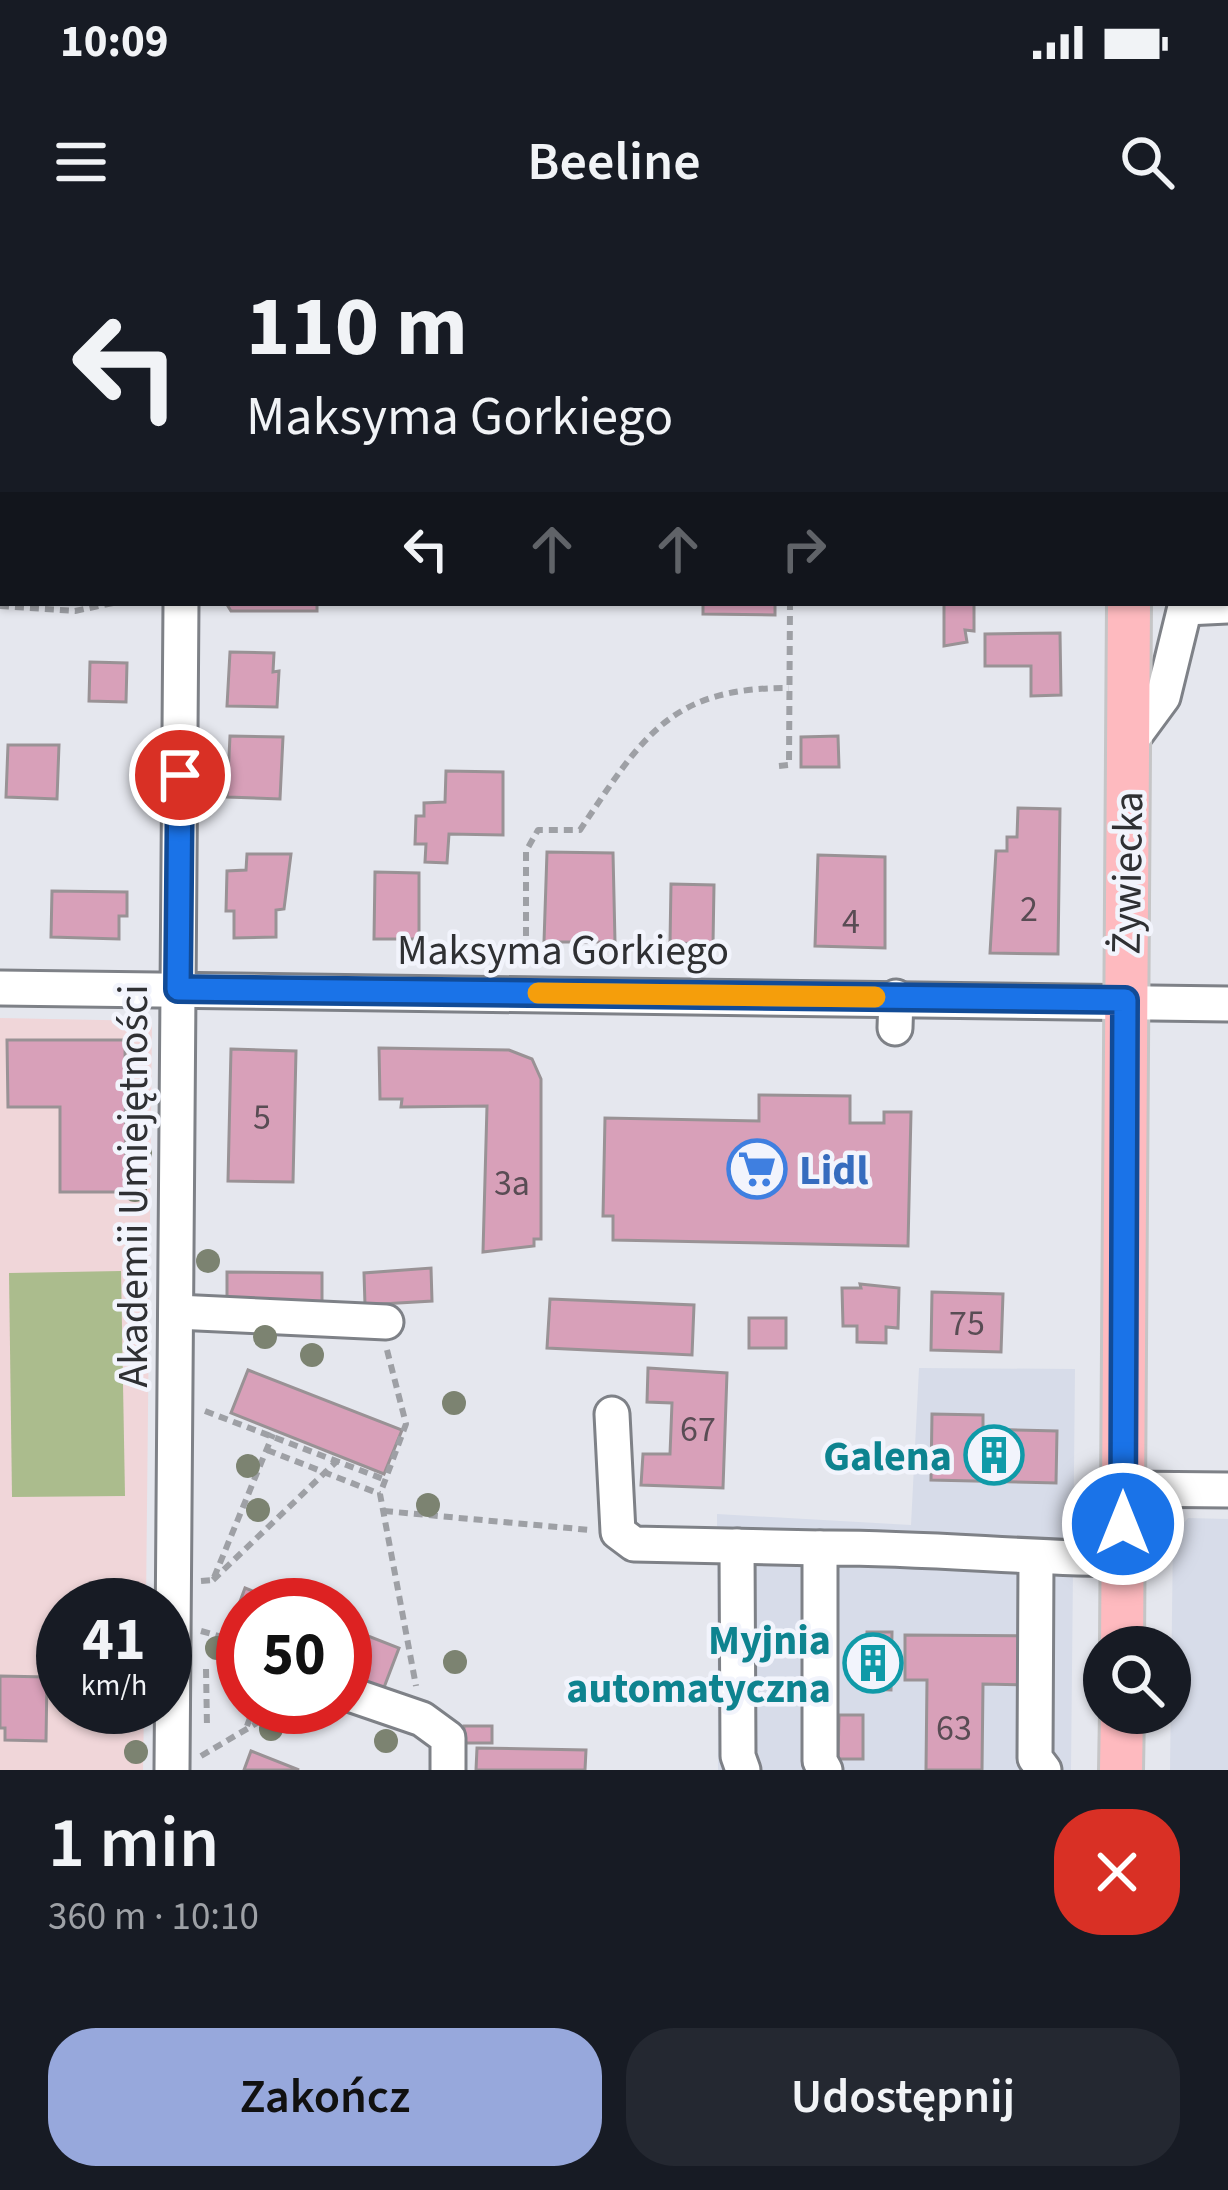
<!DOCTYPE html>
<html lang="pl">
<meta charset="utf-8">
<style>
body{margin:0;font-family:"Source Sans 3",sans-serif;background:#242831;color:#f1f3f6;height:100vh;display:flex;flex-direction:column;font-size:45px;white-space:nowrap}
*{box-sizing:border-box;margin:0}
p{font-size:39px;color:#9ea1a6}
.icon{flex:none;width:66px;height:66px;fill:none;stroke:currentColor;stroke-width:2;stroke-linecap:round;stroke-linejoin:round}
.map{position:relative;height:1530px;overflow:hidden}
.details{display:flex;flex-direction:column;background:#171b24;flex:1}
.details>*{flex:none}
.banner{position:absolute;left:0px;top:0px;width:1230px;height:366px;box-shadow:0 3px 9px #0004;background:#171b24;color:#f1f3f6;overflow:hidden}
.controls{position:absolute;left:1083px;top:1386px;display:grid;gap:24px}
.controls a{display:grid;place-items:center;width:108px;height:108px;border-radius:50%;background:#171b24;box-shadow:0 3px 9px #0004;font-size:60px}
.speed{position:absolute;left:36px;top:1338px;display:flex;gap:24px;font-size:60px;font-weight:700;text-align:center}
.speed>*{display:grid;place-content:center;width:156px;height:156px;border-radius:50%;background:#171b24;box-shadow:0 3px 9px #0004;line-height:1}
.speed small{font-size:30px;font-weight:400}
.speed .limit{border:18px solid #d22;background:#fff;color:#111}
.pin{position:absolute;display:grid;place-items:center;width:102px;height:102px;color:#fff;margin:-51px;border:6px solid #fff;border-radius:50%;box-shadow:0 3px 12px #0007}
.me{position:absolute;width:132px;margin:-66px;rotate:0deg;stroke-linejoin:round;filter:drop-shadow(0 0 9px #0008)}
.turn{display:flex;align-items:center;gap:42px;height:252px;padding:0 48px;font-size:54px}
.turn .icon{width:156px;height:156px;stroke-width:2.5}
.turn b{display:block;font-size:84px;line-height:102px}
.lanes{display:flex;align-items:center;height:114px;padding:0 48px;background:#0003;justify-content:center;gap:60px;direction:ltr}
.lanes .off{opacity:.35}
.round{display:grid;place-items:center;flex:none;width:126px;height:126px;border-radius:48px;background:#242831}
.summary{display:flex;align-items:center;justify-content:space-between;height:204px;padding:0 48px}
h1{font-size:72px;font-weight:600;line-height:90px}
.button{display:flex;gap:24px;margin-top:auto;padding:24px 48px}
.button a{flex:1;height:138px;border-radius:48px;background:#97a8dc;color:#111;font-size:48px;font-weight:600;line-height:138px;text-align:center}
.button a+a{background:#242831;color:#f1f3f6}
.status{display:flex;justify-content:space-between;align-items:center;height:84px;padding:0 60px;background:#171b24;direction:ltr}
.status svg{height:33px;fill:currentColor}
header{display:flex;justify-content:space-between;align-items:center;height:156px;padding:0 48px;background:#171b24;font-size:54px;font-weight:600}
.map>svg:first-child{display:block}
</style>
<div class="status"><b>10:09</b><svg viewBox="0 0 49 12"><path d="M0 12V9h3v3zM5 12V6h3v6zM10 12V3h3v9zM15 12V0h3v12zM26 1h20v11H26zM47 4h2v5h-2z"/></svg></div>
<header><svg class="icon" aria-label="menu" viewBox="0 0 24 24"><path d="M4 6h16M4 12h16M4 18h16"/></svg>Beeline<svg class="icon" aria-label="search" viewBox="0 0 24 24"><circle cx="10" cy="10" r="6"/><path d="M15 15l6 6"/></svg></header>
<div class="map">
<svg width="1228" height="1530" viewBox="0 0 1228 1530">
<rect width="100%" height="100%" fill="#e5e7ee"/>
<!-- built -->
<g fill="#d7dce9">
<polygon points="919,1128 1075,1129 1071,1530 718,1530 717,1274 911,1285"/>
<polygon points="1188,1278 1228,1279 1228,1530 1170,1530 1173,1296"/>
</g>
<!-- education -->
<polygon fill="#f0d6d9" points="0,778 152,781 146,1365 63,1365 63,1467 144,1467 143,1530 0,1530"/>
<!-- green -->
<polygon fill="#abbc8d" points="121,1031 125,1256 12,1257 9,1033"/>
<!-- building -->
<g fill="#d8a0b9" stroke="#999295" stroke-width="3">
<polygon points="226,363 317,363 317,371 231,371"/>
<polygon points="703,363 775,363 775,375 703,374"/>
<polygon points="944,363 974,363 974,391 965,390 967,402 944,406"/>
<polygon points="1060,393 1061,455 1031,456 1031,426 985,426 985,394"/>
<polygon points="230,412 274,413 273,432 279,431 277,467 227,466"/>
<polygon points="90,422 127,423 126,462 89,461"/>
<polygon points="230,496 283,497 280,559 227,557"/>
<polygon points="838,496 839,527 801,527 801,497"/>
<polygon points="8,505 59,505 57,559 6,557"/>
<polygon points="446,531 503,532 503,595 449,594 447,623 425,622 426,604 415,604 416,576 424,576 424,563 445,562"/>
<polygon points="1018,568 1060,569 1058,714 990,713 996,611 1007,611 1007,597 1017,597"/>
<polygon points="547,612 613,613 615,702 544,702"/>
<polygon points="247,614 291,614 284,669 276,670 276,697 234,698 234,671 226,671 227,631 246,630"/>
<polygon points="818,615 885,617 885,708 815,706"/>
<polygon points="375,632 419,633 419,699 374,699"/>
<polygon points="671,644 714,645 713,704 670,703"/>
<polygon points="52,651 127,652 127,676 119,676 119,699 51,697"/>
<polygon points="7,800 125,800 126,952 60,952 60,867 8,867"/>
<polygon points="379,808 509,810 532,819 541,839 541,999 534,999 534,1006 483,1012 487,866 401,867 402,859 380,859"/>
<polygon points="231,809 296,811 293,942 228,941"/>
<polygon points="759,855 850,856 850,883 884,883 884,872 911,872 908,1006 613,1000 613,976 603,976 605,878 759,881"/>
<polygon points="431,1028 432,1061 365,1065 364,1033"/>
<polygon points="227,1032 322,1033 322,1063 227,1059"/>
<polygon points="860,1044 899,1048 898,1088 886,1087 886,1103 857,1102 857,1086 843,1086 842,1048 861,1048"/>
<polygon points="932,1052 1003,1054 1001,1112 931,1110"/>
<polygon points="550,1059 694,1065 692,1115 547,1108"/>
<rect x="749" y="1078" width="37" height="30"/>
<polygon points="648,1128 727,1133 723,1248 641,1245 643,1214 670,1214 672,1163 647,1162"/>
<polygon points="248,1130 402,1190 384,1234 231,1173"/>
<polygon points="932,1174 983,1175 983,1189 1057,1191 1056,1243 931,1240"/>
<polygon points="245,1348 289,1365 243,1365 243,1396 229,1391"/>
<polygon points="345,1387 399,1408 383,1450 345,1436"/>
<polygon points="867,1392 892,1392 891,1450 865,1449 865,1438 854,1438 855,1408 866,1408"/>
<polygon points="905,1395 1038,1396 1037,1445 983,1444 982,1530 926,1530 927,1440 905,1440"/>
<polygon points="0,1436 47,1437 46,1501 5,1500 5,1488 0,1488"/>
<polygon points="839,1475 863,1475 863,1519 838,1519"/>
<polygon points="464,1486 492,1486 492,1503 463,1503"/>
<polygon points="477,1508 586,1510 585,1530 476,1530"/>
<polygon points="251,1511 299,1530 244,1530"/>
</g>
<g fill="none" stroke-linecap="round" stroke-linejoin="round">
<defs>
<g id="minor">
<polyline points="184,3 184,0"/>
<polyline points="1227,70 1228,69"/>
<polyline points="0,225 3,225"/>
<polyline points="1227,259 1228,258"/>
<polyline points="1186,368 1228,366"/>
<polyline points="1127,506 1163,457 1186,363"/>
<polyline points="0,748 1228,764"/>
<polyline points="895,788 896,757"/>
<polyline points="176,1072 386,1082"/>
<polyline points="612,1174 618,1292 634,1304 820,1308"/>
<polyline points="1124,1249 1228,1250"/>
<polyline points="737,1306 738,1516 743,1530"/>
<polyline points="1036,1319 1035,1518 1044,1530"/>
<polyline points="352,1455 422,1479 448,1498 448,1530"/>
<polyline points="172,1530 181,363"/>
<path d="M 825,1530 L 820,1521 L 820,1308 C 921,1307 1021,1318 1123,1319"/>
</g>
<g id="major">
<polyline points="1133,3 1133,0"/>
<polyline points="1122,1407 1129,363"/>
<polyline points="1121,1530 1122,1473"/>
</g>
</defs>
<!-- minor casing -->
<use href="#minor" stroke="#7e8187" stroke-width="39"/>
<!-- major casing -->
<use href="#major" stroke="#c5c5c6" stroke-width="48"/>
<!-- path -->
<g stroke="#9ea0a5" stroke-width="6" stroke-dasharray="9 6" stroke-linecap="butt">
<polyline points="114,0 115,3"/>
<polyline points="94,3 102,0"/>
<polyline points="342,3 342,0"/>
<polyline points="0,38 3,37"/>
<polyline points="0,189 3,188"/>
<polyline points="0,366 75,371 113,363"/>
<polyline points="779,526 789,525 790,363"/>
<path d="M 526,726 L 526,611 L 538,590 L 580,590 C 642,498 669,447 789,448"/>
<polyline points="387,1110 406,1184 380,1254 416,1446"/>
<polyline points="205,1171 386,1240"/>
<polyline points="267,1210 380,1254"/>
<polyline points="384,1271 590,1290"/>
<polyline points="213,1340 338,1220"/>
<polyline points="201,1341 213,1340 273,1194"/>
<polyline points="201,1391 243,1403"/>
<polyline points="206,1429 207,1487"/>
<polyline points="247,1486 254,1467"/>
<polyline points="201,1516 284,1467"/>
</g>
<!-- minor -->
<use href="#minor" stroke="#fff" stroke-width="33"/>
<!-- major -->
<use href="#major" stroke="#febabf" stroke-width="42"/>
</g>
<!-- trees -->
<g fill="#7c8371">
<circle cx="135" cy="781" r="12"/>
<circle cx="140" cy="913" r="12"/>
<circle cx="135" cy="950" r="12"/>
<circle cx="208" cy="1021" r="12"/>
<circle cx="265" cy="1097" r="12"/>
<circle cx="312" cy="1115" r="12"/>
<circle cx="454" cy="1163" r="12"/>
<circle cx="248" cy="1226" r="12"/>
<circle cx="428" cy="1265" r="12"/>
<circle cx="258" cy="1270" r="12"/>
<circle cx="217" cy="1408" r="12"/>
<circle cx="455" cy="1422" r="12"/>
<circle cx="271" cy="1489" r="12"/>
<circle cx="386" cy="1501" r="12"/>
<circle cx="136" cy="1512" r="12"/>
</g>
<g fill="none" stroke-linecap="round" stroke-linejoin="round">
<defs>
<polyline id="route" points="180,535 178,749 1125,760 1123,1284"/>
</defs>
<!-- route casing -->
<use href="#route" stroke="#114b97" stroke-width="30"/>
<!-- route -->
<use href="#route" stroke="#1a73e8" stroke-width="21"/>
<!-- slow -->
<polyline stroke="#f59e0b" stroke-width="21" points="538,753 875,757"/>
</g>
<!-- icons -->
<defs>
<symbol id="supermarket-ring" viewBox="-11 -11 22 22"><circle r="9.5" fill="#f2f4fc" stroke="#3f7fe0" stroke-width="1.5"/><path d="M-6-5.5h2.5l.6 2H6L4.5 2H-2.5L-4.4-4H-6ZM-1.5 3.2a1.3 1.3 0 1 0 .1 0ZM3 3.2a1.3 1.3 0 1 0 .1 0Z" fill="#3f7fe0"/></symbol>
<symbol id="building-ring" viewBox="-11 -11 22 22"><circle r="9.5" fill="#f2f4fc" stroke="#0f9aa8" stroke-width="1.5"/><path d="M-4-6H4V6H1V3H-1V6H-4ZM-2.5-4.3h1.7v1.8h-1.7ZM.8-4.3h1.7v1.8H.8ZM-2.5-1h1.7V.8h-1.7ZM.8-1h1.7V.8H.8Z" fill="#0f9aa8"/></symbol>
</defs>
<g fill-rule="evenodd">
<use href="#supermarket-ring" x="724" y="896" width="66" height="66"/>
<use href="#building-ring" x="961" y="1182" width="66" height="66"/>
<use href="#building-ring" x="840" y="1390" width="66" height="66"/>
</g>
<g text-anchor="middle" stroke-width="9" stroke-linejoin="round" paint-order="stroke">
<!-- number labels -->
<g font-size="36" fill="#594c54">
<text x="1029" y="681">2</text>
<text x="851" y="693">4</text>
<text x="262" y="889">5</text>
<text x="512" y="955">3a</text>
<text x="967" y="1095">75</text>
<text x="698" y="1201">67</text>
<text x="954" y="1500">63</text>
</g>
<!-- street labels -->
<g font-size="42" fill="#2f3033" stroke="#f2f4fc">
<text transform="translate(1126 633) rotate(-89)" y="15">Żywiecka</text>
<text x="563" y="724">Maksyma Gorkiego</text>
<text transform="translate(132 946) rotate(-90)" y="15">Akademii Umiejętności</text>
</g>
<!-- shop labels -->
<g font-size="42" font-weight="bold" fill="#366cbe" stroke="#f2f4fc" text-anchor="start">
<text x="799" y="944">Lidl</text>
</g>
<!-- culture labels -->
<g font-size="42" font-weight="bold" fill="#0d838f" stroke="#f2f4fc" text-anchor="end">
<text x="952" y="1230">Galena</text>
<text x="831" y="1414">Myjnia<tspan x="831" dy="48">automatyczna</tspan></text>
</g>
</g>
</svg>
<div class="controls">
<a><svg class="icon" aria-label="search" viewBox="0 0 24 24"><circle cx="10" cy="10" r="6"/><path d="M15 15l6 6"/></svg></a>
</div>
<div class="speed"><div>41<small>km/h</small></div><div class="limit">50</div></div>
<div class="pin" style="left:180px;top:535px;background:#d93025"><svg class="icon" aria-label="arrive" viewBox="0 0 24 24"><path d="M6 21V4h12l-3 4 3 4H6"/></svg></div>
<svg class="me" style="left:1123px;top:1284px" viewBox="-20 -20 40 40"><circle r="17" fill="#1a73e8" stroke="#fff" stroke-width="3"/><path d="M0-11L8 9 0 5-8 9z" fill="#fff"/></svg>
<div class="banner">
<div class="turn"><svg class="icon" aria-label="left" viewBox="0 0 24 24"><path d="M17 20v-9H6M10 6l-5 5 5 5"/></svg><div><b>110 m</b>Maksyma Gorkiego</div></div>
<div class="lanes"><svg class="icon" aria-label="left" viewBox="0 0 24 24"><path d="M17 20v-9H6M10 6l-5 5 5 5"/></svg><svg class="icon off" aria-label="ahead" viewBox="0 0 24 24"><path d="M12 20V5M6 11l6-6 6 6"/></svg><svg class="icon off" aria-label="ahead" viewBox="0 0 24 24"><path d="M12 20V5M6 11l6-6 6 6"/></svg><svg class="icon off" aria-label="right" viewBox="0 0 24 24"><path d="M7 20v-9h11M14 6l5 5-5 5"/></svg></div>
</div>
</div>
<section class="details">
<div class="summary"><div><h1>1 min</h1><p>360 m · 10:10</p></div><a class="round" style="background:#d93025;color:#fff"><svg class="icon" aria-label="close" viewBox="0 0 24 24"><path d="M6 6l12 12M18 6L6 18"/></svg></a></div>
<div class="button"><a>Zakończ</a><a>Udostępnij</a></div>
</section>
